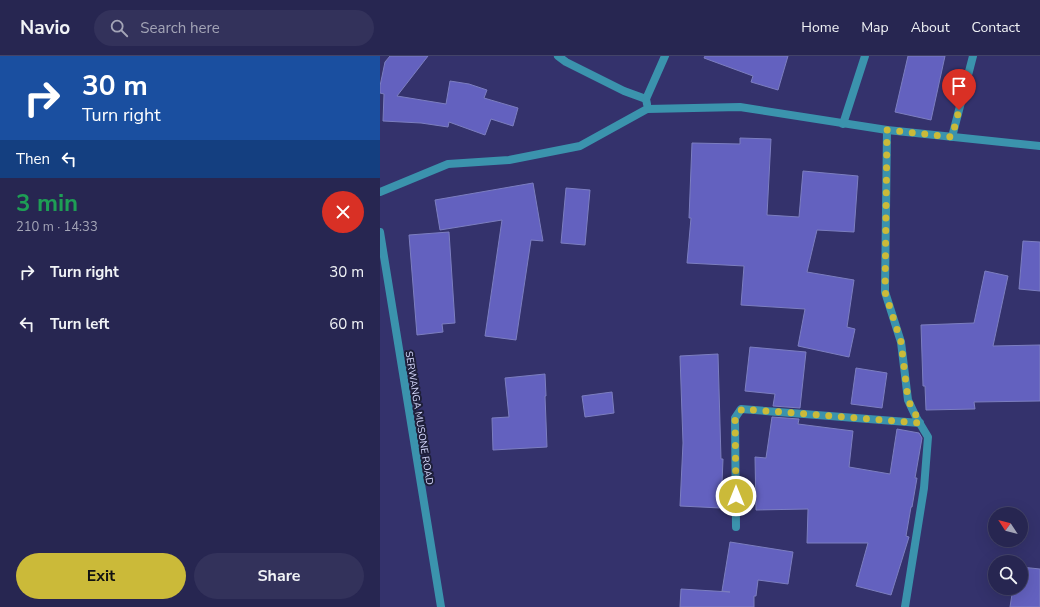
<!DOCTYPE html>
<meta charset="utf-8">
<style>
body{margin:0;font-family:"Nunito Sans",sans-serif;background:#33325b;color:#f1f3f6;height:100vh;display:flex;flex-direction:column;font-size:15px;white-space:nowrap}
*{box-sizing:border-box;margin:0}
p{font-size:13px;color:#a4a5b7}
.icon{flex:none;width:22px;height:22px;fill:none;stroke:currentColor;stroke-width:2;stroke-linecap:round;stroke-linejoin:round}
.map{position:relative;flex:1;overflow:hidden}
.details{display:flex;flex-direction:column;background:#272651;width:380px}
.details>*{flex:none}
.guide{background:#1a4fa0;color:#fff;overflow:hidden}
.needle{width:26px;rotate:306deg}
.fabs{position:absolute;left:608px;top:451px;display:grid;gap:8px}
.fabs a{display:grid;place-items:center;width:40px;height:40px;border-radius:50%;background:#272651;box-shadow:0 4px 16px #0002,0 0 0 1px #434368;font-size:20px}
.pin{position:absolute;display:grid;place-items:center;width:34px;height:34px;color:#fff;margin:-41px -17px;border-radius:50% 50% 50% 0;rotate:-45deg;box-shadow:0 0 4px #0007}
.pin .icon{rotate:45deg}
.me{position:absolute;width:44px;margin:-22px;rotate:0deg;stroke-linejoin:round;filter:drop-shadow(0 0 3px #0008)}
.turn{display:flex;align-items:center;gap:14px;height:84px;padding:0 16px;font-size:18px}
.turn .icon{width:52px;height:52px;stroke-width:2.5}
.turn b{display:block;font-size:28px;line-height:34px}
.then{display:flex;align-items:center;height:38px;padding:0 16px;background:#0003;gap:8px;font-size:15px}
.round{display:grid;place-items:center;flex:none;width:42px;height:42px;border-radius:21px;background:#33325b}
.head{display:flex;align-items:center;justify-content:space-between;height:68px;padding:0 16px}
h1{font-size:24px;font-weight:700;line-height:30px;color:#1e9e55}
.cta{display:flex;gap:8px;margin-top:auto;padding:8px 16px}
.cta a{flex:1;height:46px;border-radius:24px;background:#cbba39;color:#111;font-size:16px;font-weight:700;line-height:46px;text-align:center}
.cta a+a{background:#33325b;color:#f1f3f6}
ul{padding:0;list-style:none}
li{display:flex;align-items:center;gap:12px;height:52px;padding:0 16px}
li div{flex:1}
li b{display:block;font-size:15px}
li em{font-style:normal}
header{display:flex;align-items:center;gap:24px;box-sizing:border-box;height:56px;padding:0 20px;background:#272651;border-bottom:1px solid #434368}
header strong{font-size:19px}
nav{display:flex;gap:22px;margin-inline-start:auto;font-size:14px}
.search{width:280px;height:36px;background:#33325b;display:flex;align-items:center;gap:10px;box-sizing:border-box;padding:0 14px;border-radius:22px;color:#a4a5b7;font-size:15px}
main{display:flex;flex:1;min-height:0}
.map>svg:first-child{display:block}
</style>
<header>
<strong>Navio</strong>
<div class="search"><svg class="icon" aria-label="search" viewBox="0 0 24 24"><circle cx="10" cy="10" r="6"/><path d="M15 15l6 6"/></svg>Search here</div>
<nav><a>Home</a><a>Map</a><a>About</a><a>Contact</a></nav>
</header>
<main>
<section class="details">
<div class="guide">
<div class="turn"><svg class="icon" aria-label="right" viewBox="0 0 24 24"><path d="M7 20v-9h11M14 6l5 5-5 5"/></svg><div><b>30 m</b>Turn right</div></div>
<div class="then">Then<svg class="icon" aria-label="left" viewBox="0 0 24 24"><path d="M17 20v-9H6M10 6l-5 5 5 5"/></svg></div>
</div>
<div class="head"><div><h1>3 min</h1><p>210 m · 14:33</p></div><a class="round" style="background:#d93025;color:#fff"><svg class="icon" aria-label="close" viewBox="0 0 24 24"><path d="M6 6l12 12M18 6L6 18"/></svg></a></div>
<ul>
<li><svg class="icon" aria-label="right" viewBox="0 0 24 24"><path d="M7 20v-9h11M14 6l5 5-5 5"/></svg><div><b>Turn right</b></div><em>30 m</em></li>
<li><svg class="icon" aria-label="left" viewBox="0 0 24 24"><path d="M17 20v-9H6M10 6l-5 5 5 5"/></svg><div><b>Turn left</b></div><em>60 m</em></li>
</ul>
<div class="cta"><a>Exit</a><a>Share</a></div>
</section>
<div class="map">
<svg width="660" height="551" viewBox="0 0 660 551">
<rect width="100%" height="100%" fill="#34326c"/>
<!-- building -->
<g fill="#6361bf" stroke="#7c7ec0">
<polygon points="10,0 48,0 17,40 66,48 70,25 89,28 107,34 104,42 138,52 133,70 111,63 105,79 69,66 68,71 41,67 3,65 4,38 0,37 0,30 5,6"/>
<polygon points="325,0 408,0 398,34 371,26 373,20 324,2"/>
<polygon points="528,0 565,0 551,64 515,56"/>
<polygon points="360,82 391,83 387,159 419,161 423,115 478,120 474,176 437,174 427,216 474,224 467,271 475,273 469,301 418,290 425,253 361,249 364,210 307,207 311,162 309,162 312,87 360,88"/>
<polygon points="153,127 163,185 151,184 136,284 105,280 122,164 60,174 55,144"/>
<polygon points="186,132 210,134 205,189 181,187"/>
<polygon points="69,176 75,267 62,268 63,276 37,279 29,179"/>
<polygon points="643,185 660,186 660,235 639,233"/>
<polygon points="605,215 628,220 613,290 660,289 660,345 594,346 595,353 546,354 545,330 543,330 541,269 594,267"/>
<polygon points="370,291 426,296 420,352 393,350 395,338 365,335"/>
<polygon points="338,298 341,403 343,403 341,452 300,450 303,387 300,300"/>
<polygon points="476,312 507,317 502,352 471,348"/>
<polygon points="165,318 166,340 165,340 167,391 113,394 112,362 129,361 125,322"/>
<polygon points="232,336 234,357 205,361 202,340"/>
<polygon points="392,361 419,363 418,368 473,375 469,411 510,418 517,373 539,377 542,382 535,422 537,422 532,451 531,451 526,480 529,481 511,539 476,530 488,487 427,487 428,453 376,454 375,401 386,402"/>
<polygon points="350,486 413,496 408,528 378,524 376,540 374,540 374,551 300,551 301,533 350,536 342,535"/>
<polygon points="641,511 660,513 660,551 630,551 633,532 641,532"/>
</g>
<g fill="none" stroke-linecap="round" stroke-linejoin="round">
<!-- minor -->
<g stroke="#3b93ad" stroke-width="8">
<polyline points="178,0 186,6 244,35 266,43"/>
<polyline points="267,48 266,43 285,0"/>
<polyline points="463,68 485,0"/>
<polyline points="507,74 505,236 521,286 528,344 536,361 548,381 544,432 525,551"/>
<polyline points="572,81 593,0"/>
<polyline points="0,136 68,108 129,104 200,90 267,53 360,51 507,74 660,90"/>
<polyline points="0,176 61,551"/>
<polyline points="356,471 355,362 361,353 540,367"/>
</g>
</g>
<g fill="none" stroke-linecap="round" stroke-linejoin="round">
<!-- route -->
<polyline stroke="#cbba39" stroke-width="7" stroke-dasharray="0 12.6" points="356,440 355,362 362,353 540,367 528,344 521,286 505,236 507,74 572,81 579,54"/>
</g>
<g text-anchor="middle" stroke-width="4" stroke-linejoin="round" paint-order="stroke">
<!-- street labels -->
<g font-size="10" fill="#d4d7fb" stroke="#1e1f39">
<text transform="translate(40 362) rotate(81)" y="4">SERWANGA MUSONE ROAD</text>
</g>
</g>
</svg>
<div class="fabs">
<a><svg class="needle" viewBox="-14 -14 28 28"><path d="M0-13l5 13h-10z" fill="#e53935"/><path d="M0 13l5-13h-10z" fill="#a4a5b7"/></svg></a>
<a><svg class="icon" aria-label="search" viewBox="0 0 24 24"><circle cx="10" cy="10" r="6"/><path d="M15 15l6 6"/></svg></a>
</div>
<div class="pin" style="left:579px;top:54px;background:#d93025"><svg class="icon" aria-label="arrive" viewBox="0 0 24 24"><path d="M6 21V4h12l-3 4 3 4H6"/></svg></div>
<svg class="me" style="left:356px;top:440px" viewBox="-20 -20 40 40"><circle r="17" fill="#cbba39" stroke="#fff" stroke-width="3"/><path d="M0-11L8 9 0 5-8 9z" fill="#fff"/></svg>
</div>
</main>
